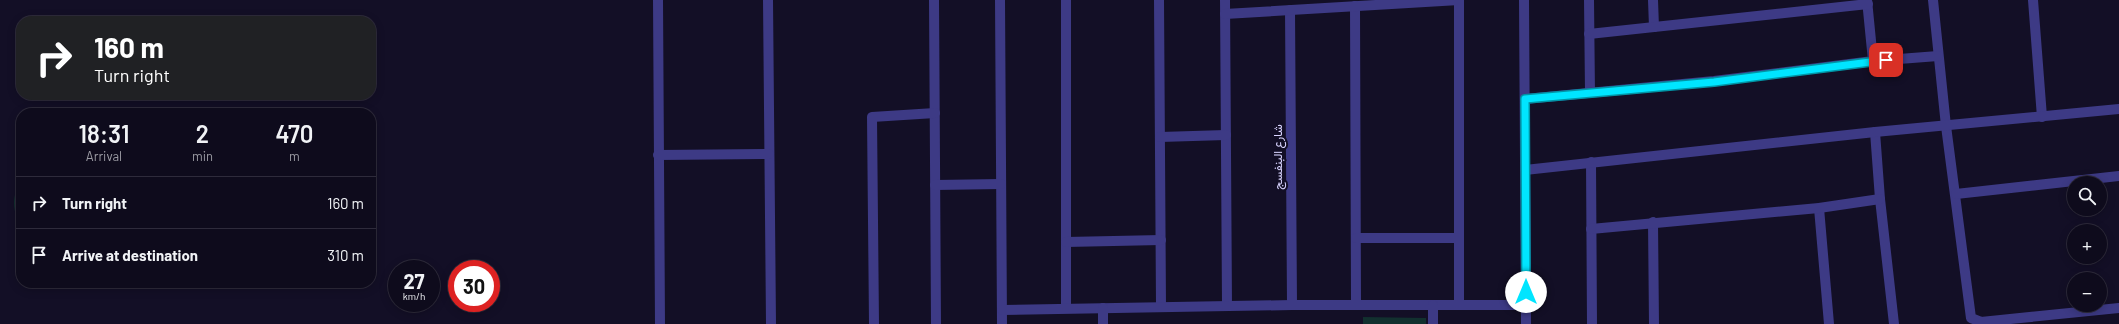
<!DOCTYPE html>
<meta charset="utf-8">
<style>
body{margin:0;font-family:Barlow,Vazirmatn,sans-serif;background:#1c1929;color:#f1f3f6;height:100vh;display:flex;flex-direction:column;font-size:15px;white-space:nowrap}
*{box-sizing:border-box;margin:0}
p{font-size:13px;color:#9b9ba3}
.icon{flex:none;width:22px;height:22px;fill:none;stroke:currentColor;stroke-width:2;stroke-linecap:round;stroke-linejoin:round}
.map{position:relative;flex:1;overflow:hidden}
.sheet{position:absolute;left:16px;top:108px;width:360px;height:180px;display:flex;flex-direction:column;background:#0e0b1c;border-radius:16px;box-shadow:0 2px 10px #0003,0 0 0 1px #2e2b3b}
.sheet>*{flex:none}
.top-card{position:absolute;left:16px;top:16px;width:360px;height:84px;border-radius:16px;box-shadow:0 2px 10px #0003,0 0 0 1px #2e2b3b;background:#202124;color:#fff;overflow:hidden}
.controls{position:absolute;left:2067px;top:176px;display:grid;gap:8px}
.controls a{display:grid;place-items:center;width:40px;height:40px;border-radius:50%;background:#0e0b1c;box-shadow:0 2px 10px #0003,0 0 0 1px #2e2b3b;font-size:20px}
.speed{position:absolute;left:388px;top:260px;display:flex;gap:8px;font-size:20px;font-weight:700;text-align:center}
.speed>*{display:grid;place-content:center;width:52px;height:52px;border-radius:50%;background:#0e0b1c;box-shadow:0 2px 10px #0003,0 0 0 1px #2e2b3b;line-height:1}
.speed small{font-size:10px;font-weight:400}
.speed .limit{border:6px solid #d22;background:#fff;color:#111}
.pin{position:absolute;display:grid;place-items:center;width:34px;height:34px;color:#fff;margin:-17px;border-radius:8px;box-shadow:0 2px 6px #0006}
.me{position:absolute;width:44px;margin:-22px;rotate:0deg;stroke-linejoin:round;filter:drop-shadow(0 0 3px #0008)}
.turn{display:flex;align-items:center;gap:14px;height:84px;padding:0 12px;font-size:18px}
.turn .icon{width:52px;height:52px;stroke-width:2.5}
.turn b{display:block;font-size:28px;line-height:34px}
.eta{display:flex;justify-content:space-evenly;align-items:center;height:68px;text-align:center}
.eta b{font-size:24px;font-weight:600;line-height:28px}
ul{padding:0;list-style:none}
li{display:flex;align-items:center;gap:12px;height:52px;padding:0 12px;border-top:1px solid #2e2b3b}
li div{flex:1}
li b{display:block;font-size:15px}
li em{font-style:normal}
.map>svg:first-child{display:block}
</style>
<div class="map">
<svg width="2119" height="324" viewBox="0 0 2119 324">
<rect width="100%" height="100%" fill="#130f26"/>
<!-- green -->
<g fill="#12302f">
<path d="M 21,182 L 21,232 C 15,212 9,200 21,182 Z"/>
<polygon points="1363,317 1426,318 1426,324 1363,324"/>
</g>
<g fill="none" stroke-linecap="round" stroke-linejoin="round">
<!-- minor -->
<g stroke="#3d3a85" stroke-width="10">
<polyline points="658,0 660,324"/>
<polyline points="768,0 771,324"/>
<polyline points="934,0 936,324"/>
<polyline points="1000,0 1002,324"/>
<polyline points="1066,0 1066,308"/>
<polyline points="1159,0 1161,306"/>
<polyline points="1225,0 1227,306"/>
<polyline points="1524,0 1526,324"/>
<polyline points="1589,0 1590,93"/>
<polyline points="1653,0 1654,27"/>
<polyline points="1867,0 1873,61"/>
<polyline points="1933,0 1946,126 1971,318 1981,322 2119,308"/>
<polyline points="2033,0 2042,117"/>
<polyline points="1355,6 1356,305"/>
<polyline points="1290,10 1292,305"/>
<polyline points="1225,14 1459,0"/>
<polyline points="1589,34 1868,4"/>
<polyline points="1525,99 1714,81 1873,61 1938,56"/>
<polyline points="1875,132 1880,199 1894,324"/>
<polyline points="1160,137 1226,135"/>
<polyline points="658,155 769,154"/>
<polyline points="1591,162 1592,324"/>
<polyline points="1525,170 1875,132 2119,109"/>
<polyline points="935,185 1001,184"/>
<polyline points="1956,194 2119,176"/>
<polyline points="1819,208 1829,324"/>
<polyline points="1653,222 1654,324"/>
<polyline points="1591,229 1819,208 1880,199"/>
<polyline points="1356,238 1459,238"/>
<polyline points="1066,242 1161,240"/>
<polyline points="1459,305 1459,0"/>
<polyline points="1002,310 1292,305 1526,305"/>
<polyline points="874,324 872,117 935,113"/>
<polyline points="1103,324 1103,308"/>
<polyline points="1433,324 1433,305"/>
</g>
</g>
<g fill="none" stroke-linecap="round" stroke-linejoin="round">
<defs>
<polyline id="route" points="1526,292 1525,99 1714,82 1886,60"/>
</defs>
<!-- route casing -->
<use href="#route" stroke="#0095a6" stroke-width="10"/>
<!-- route -->
<use href="#route" stroke="#00e5ff" stroke-width="7"/>
</g>
<g text-anchor="middle" stroke-width="4" stroke-linejoin="round" paint-order="stroke">
<!-- street labels -->
<g font-size="12" fill="#d9d4ff" stroke="#130f26">
<text transform="translate(1278 157) rotate(-90)" y="4">شارع البنفسج</text>
</g>
</g>
</svg>
<div class="controls">
<a><svg class="icon" aria-label="search" viewBox="0 0 24 24"><circle cx="10" cy="10" r="6"/><path d="M15 15l6 6"/></svg></a>
<a>+</a>
<a>−</a>
</div>
<div class="speed"><div>27<small>km/h</small></div><div class="limit">30</div></div>
<div class="pin" style="left:1886px;top:60px;background:#d93025"><svg class="icon" aria-label="arrive" viewBox="0 0 24 24"><path d="M6 21V4h12l-3 4 3 4H6"/></svg></div>
<svg class="me" style="left:1526px;top:292px" viewBox="-20 -20 40 40"><circle r="19" fill="#fff"/><path d="M0-13L10 11 0 6-10 11z" fill="#00e5ff"/></svg>
<div class="top-card">
<div class="turn"><svg class="icon" aria-label="right" viewBox="0 0 24 24"><path d="M7 20v-9h11M14 6l5 5-5 5"/></svg><div><b>160 m</b>Turn right</div></div>
</div>
<section class="sheet">
<div class="eta">
<div><b>18:31</b><p>Arrival</p></div>
<div><b>2</b><p>min</p></div>
<div><b>470</b><p>m</p></div>
</div>
<ul>
<li><svg class="icon" aria-label="right" viewBox="0 0 24 24"><path d="M7 20v-9h11M14 6l5 5-5 5"/></svg><div><b>Turn right</b></div><em>160 m</em></li>
<li><svg class="icon" aria-label="arrive" viewBox="0 0 24 24"><path d="M6 21V4h12l-3 4 3 4H6"/></svg><div><b>Arrive at destination</b></div><em>310 m</em></li>
</ul>
</section>
</div>
